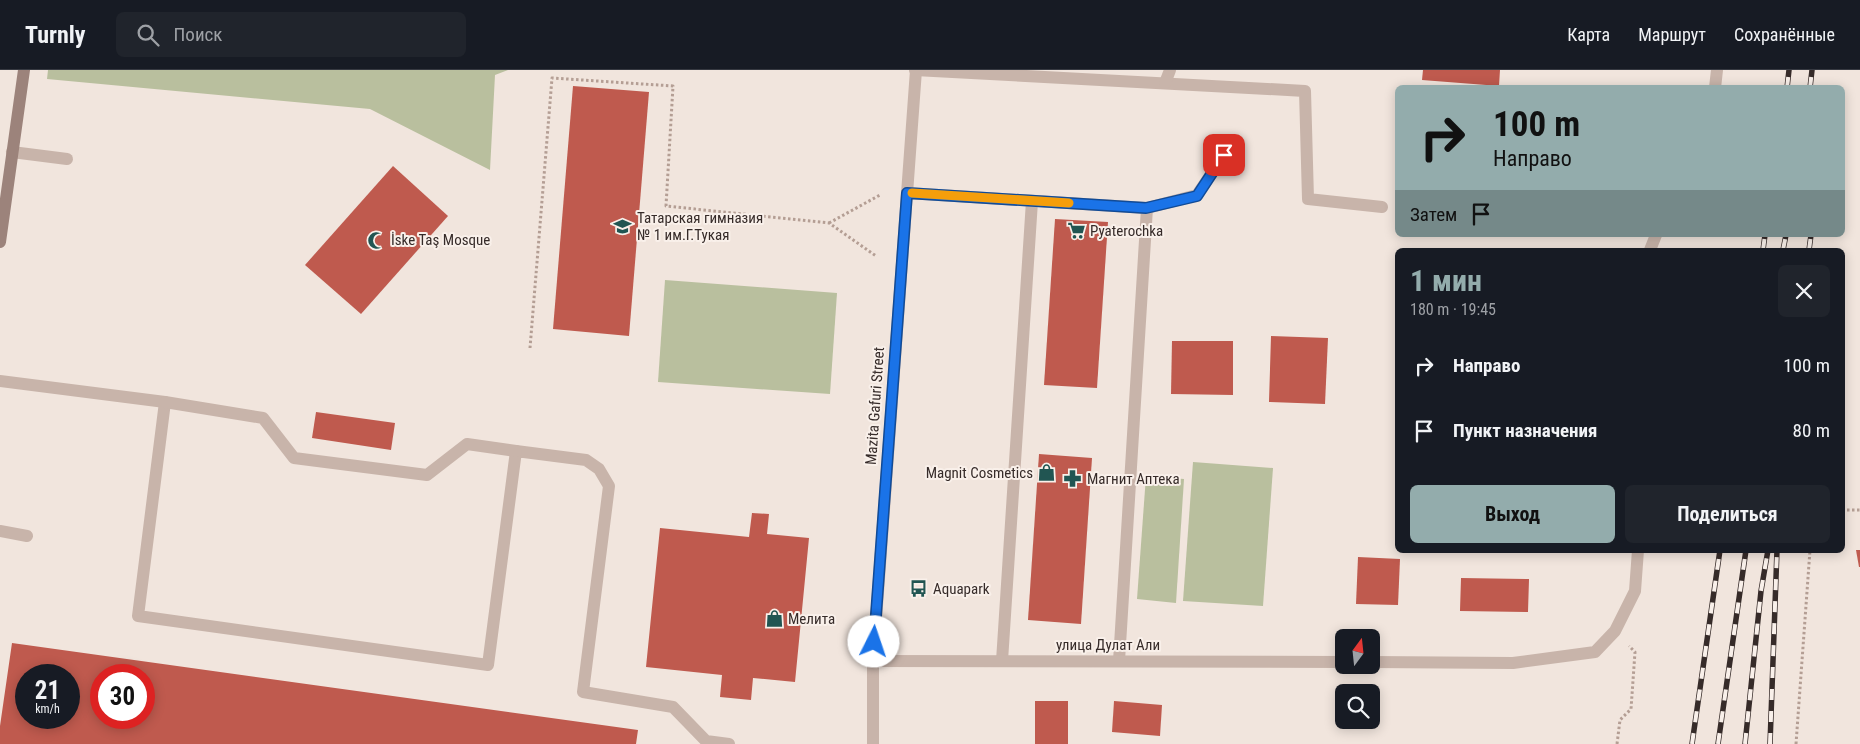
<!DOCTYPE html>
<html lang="ru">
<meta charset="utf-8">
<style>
body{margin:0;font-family:"Roboto Condensed",sans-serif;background:#20242c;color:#f1f3f6;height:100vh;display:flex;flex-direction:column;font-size:19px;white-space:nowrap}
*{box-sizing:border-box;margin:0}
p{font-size:16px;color:#9ea1a6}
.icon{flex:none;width:28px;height:28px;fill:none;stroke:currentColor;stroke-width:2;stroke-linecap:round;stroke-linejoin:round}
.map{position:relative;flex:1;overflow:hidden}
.sheet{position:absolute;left:1395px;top:178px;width:450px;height:305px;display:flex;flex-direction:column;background:#171b24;border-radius:8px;box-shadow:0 2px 12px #0003}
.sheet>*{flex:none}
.hud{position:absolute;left:1395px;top:15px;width:450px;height:152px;border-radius:8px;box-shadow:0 2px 12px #0003;background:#93acac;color:#111;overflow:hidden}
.needle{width:32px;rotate:15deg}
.tools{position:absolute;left:1335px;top:559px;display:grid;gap:10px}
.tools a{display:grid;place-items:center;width:45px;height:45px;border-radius:8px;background:#171b24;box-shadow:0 2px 12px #0003;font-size:25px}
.speed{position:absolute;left:15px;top:594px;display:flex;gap:10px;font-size:25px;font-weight:700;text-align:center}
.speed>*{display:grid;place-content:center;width:65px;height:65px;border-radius:50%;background:#171b24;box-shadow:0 2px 12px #0003;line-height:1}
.speed small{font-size:12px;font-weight:400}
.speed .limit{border:8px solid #d22;background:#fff;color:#111}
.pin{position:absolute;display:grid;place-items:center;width:42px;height:42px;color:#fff;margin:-21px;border-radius:10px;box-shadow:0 2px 8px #0006}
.me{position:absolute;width:55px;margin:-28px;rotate:4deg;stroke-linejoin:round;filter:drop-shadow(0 0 4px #0008)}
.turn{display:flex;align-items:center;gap:18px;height:105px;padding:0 15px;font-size:22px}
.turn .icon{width:65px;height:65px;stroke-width:2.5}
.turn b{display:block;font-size:35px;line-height:42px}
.then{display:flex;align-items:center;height:48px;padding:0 15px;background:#0003;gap:10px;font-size:19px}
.round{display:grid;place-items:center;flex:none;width:52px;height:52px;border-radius:8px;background:#20242c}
.headline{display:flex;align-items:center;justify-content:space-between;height:85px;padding:0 15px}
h1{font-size:30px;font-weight:700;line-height:38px;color:#93acac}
.cta{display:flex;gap:10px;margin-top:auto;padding:10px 15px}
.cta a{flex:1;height:58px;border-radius:8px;background:#93acac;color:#111;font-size:20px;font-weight:700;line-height:58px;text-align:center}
.cta a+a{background:#20242c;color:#f1f3f6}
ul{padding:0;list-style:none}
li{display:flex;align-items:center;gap:15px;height:65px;padding:0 15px}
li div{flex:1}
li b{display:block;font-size:19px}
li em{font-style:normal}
header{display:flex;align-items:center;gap:30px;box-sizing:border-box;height:70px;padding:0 25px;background:#171b24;border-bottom:1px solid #363941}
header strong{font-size:24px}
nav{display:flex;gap:28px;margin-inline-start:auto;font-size:18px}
.search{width:350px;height:45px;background:#20242c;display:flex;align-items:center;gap:12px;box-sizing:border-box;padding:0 18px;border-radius:8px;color:#9ea1a6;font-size:19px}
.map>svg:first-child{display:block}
</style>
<header>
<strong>Turnly</strong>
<div class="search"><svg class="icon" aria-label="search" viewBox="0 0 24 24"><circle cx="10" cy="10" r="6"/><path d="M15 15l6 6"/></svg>Поиск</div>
<nav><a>Карта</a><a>Маршрут</a><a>Сохранённые</a></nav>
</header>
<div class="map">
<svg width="1860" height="674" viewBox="0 0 1860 674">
<rect width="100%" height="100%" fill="#f1e5dd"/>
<!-- green -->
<g fill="#b9bf9e">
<polygon points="48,0 508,0 495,5 490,100 370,39 47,9"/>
<polygon points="665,210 837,223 830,324 658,312"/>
<polygon points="1193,392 1273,398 1263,536 1183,531"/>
<polygon points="1146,406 1184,409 1176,533 1137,529"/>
</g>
<!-- building -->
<g fill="#bf5a4e" fill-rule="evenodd">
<polygon points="1423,0 1500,0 1499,16 1422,10"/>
<polygon points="573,16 649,22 629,266 553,259"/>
<polygon points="393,96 448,146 361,244 305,195"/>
<polygon points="1055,149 1108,152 1097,318 1044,315"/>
<polygon points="1271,266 1328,268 1325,334 1269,332"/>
<polygon points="1172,271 1233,271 1233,325 1171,324"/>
<polygon points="316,342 395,353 391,380 312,368"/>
<polygon points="1039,384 1092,388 1081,554 1028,550"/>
<polygon points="752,443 769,444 767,464 809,468 795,612 753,608 751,630 720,627 722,605 646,597 660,458 749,467"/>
<polygon points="1856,480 1860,480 1860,497 1859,497"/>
<polygon points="1358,487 1400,489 1398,535 1356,534"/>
<polygon points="1461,508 1529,509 1528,542 1460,541"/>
<path d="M 12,573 L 638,660 L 636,674 L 0,674 L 0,656 ZM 26,605 L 69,605 L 69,648 L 26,648 ZM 101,605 L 144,605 L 144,648 L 101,648 Z"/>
<rect x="1035" y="631" width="33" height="43"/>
<polygon points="1114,631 1162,635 1160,666 1112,662"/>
</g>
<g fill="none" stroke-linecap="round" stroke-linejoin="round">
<!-- path -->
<g stroke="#b49e94" stroke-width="3" stroke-dasharray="2.5 2.5" stroke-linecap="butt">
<polyline points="829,153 880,125"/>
<polyline points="530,278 552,8 673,16 666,136 829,153 876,186"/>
<polyline points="1842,440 1860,440"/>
<polyline points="1617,674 1620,650 1631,639 1635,582 1629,576"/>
<polyline points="1796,674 1810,480"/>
</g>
<!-- lane -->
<g stroke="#c8b4aa" stroke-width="12">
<polyline points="915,0 1305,21 1308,129 1382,137"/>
<polyline points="1165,13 1170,0"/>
<polyline points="12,82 67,89"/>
<polyline points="907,123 1147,138 1119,591"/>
<polyline points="1147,138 1197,125 1224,85"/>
<polyline points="0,311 165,332 138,546 488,595 516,381 586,390 599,399 609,416 583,622 673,637 706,671 729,674"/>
<polyline points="165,332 263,348 294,388 427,405 467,374 516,381"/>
<polyline points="0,461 27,466"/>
<polyline points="1002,591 1032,131"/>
</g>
<!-- street -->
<g stroke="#c8b4aa" stroke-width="12">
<polyline points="1715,18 1717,0"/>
<polyline points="1650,180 1656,165"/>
<polyline points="873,591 1344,592"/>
<polyline points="1371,592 1513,593 1595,582 1615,561 1635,521 1638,480"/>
<polyline points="873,674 873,591 916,0"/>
</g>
<!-- secondary -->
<polyline stroke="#9c837b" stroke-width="12" points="0,172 24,0"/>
<defs>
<g id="rail">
<polyline points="1787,18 1789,0"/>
<polyline points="1810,18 1812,0"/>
<polyline points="1763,180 1765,165"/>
<polyline points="1783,180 1786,165"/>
<polyline points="1809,180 1811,165"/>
<polyline points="1692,674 1720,480"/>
<polyline points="1718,674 1746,480"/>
<polyline points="1745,674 1761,521 1768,480"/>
<polyline points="1770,674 1777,480"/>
</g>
</defs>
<!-- rail casing -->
<use href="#rail" stroke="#362b29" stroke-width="5.5"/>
<!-- rail -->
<use href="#rail" stroke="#f9f0ea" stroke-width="4" stroke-dasharray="11" stroke-linecap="butt"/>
</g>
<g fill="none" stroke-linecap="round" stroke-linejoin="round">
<defs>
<polyline id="route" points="874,572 907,123 1146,138 1197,126 1224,85"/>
</defs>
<!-- route casing -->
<use href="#route" stroke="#114b97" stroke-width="12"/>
<!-- route -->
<use href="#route" stroke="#1a73e8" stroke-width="9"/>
<!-- slow -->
<polyline stroke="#f59e0b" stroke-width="9" points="912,123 1069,133"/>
</g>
<!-- icons -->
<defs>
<symbol id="school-bare" viewBox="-9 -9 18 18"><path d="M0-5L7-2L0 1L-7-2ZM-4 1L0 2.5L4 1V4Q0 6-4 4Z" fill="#215552" stroke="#f9f0ea" stroke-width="2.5" paint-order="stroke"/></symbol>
<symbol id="supermarket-bare" viewBox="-9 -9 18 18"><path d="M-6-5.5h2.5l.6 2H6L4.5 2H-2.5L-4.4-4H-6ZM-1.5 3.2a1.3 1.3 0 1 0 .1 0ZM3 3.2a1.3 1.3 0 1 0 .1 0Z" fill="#215552" stroke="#f9f0ea" stroke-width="2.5" paint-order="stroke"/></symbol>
<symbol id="mosque-bare" viewBox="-9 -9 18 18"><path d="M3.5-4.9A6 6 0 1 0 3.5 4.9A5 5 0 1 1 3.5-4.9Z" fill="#215552" stroke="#f9f0ea" stroke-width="2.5" paint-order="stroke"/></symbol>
<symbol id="shop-bare" viewBox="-9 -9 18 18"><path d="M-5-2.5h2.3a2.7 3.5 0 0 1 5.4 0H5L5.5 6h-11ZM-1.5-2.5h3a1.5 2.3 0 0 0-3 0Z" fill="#215552" stroke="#f9f0ea" stroke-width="2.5" paint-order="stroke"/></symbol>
<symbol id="pharmacy-bare" viewBox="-9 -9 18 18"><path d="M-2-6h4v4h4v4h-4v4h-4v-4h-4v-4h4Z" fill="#215552" stroke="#f9f0ea" stroke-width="2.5" paint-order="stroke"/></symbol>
<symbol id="bus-bare" viewBox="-9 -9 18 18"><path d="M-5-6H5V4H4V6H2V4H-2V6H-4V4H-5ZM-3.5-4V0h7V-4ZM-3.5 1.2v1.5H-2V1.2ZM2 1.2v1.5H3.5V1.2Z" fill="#215552" stroke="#f9f0ea" stroke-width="2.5" paint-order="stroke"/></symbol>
</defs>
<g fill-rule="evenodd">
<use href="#school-bare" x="610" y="144" width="25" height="25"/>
<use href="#supermarket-bare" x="1064" y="148" width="25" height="25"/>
<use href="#mosque-bare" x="364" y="158" width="25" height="25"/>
<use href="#shop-bare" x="1034" y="390" width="25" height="25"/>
<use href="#pharmacy-bare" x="1060" y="396" width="25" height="25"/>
<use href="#bus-bare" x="906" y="506" width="25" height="25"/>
<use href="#shop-bare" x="762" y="536" width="25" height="25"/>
</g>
<g text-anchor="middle" stroke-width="4" stroke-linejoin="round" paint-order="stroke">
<!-- poi labels -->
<g font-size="15" fill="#362b29" stroke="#f9f0ea" text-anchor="start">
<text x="637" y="153">Татарская гимназия<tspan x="637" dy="17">№ 1 им.Г.Тукая</tspan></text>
<text x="1090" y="166">Pyaterochka</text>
<text x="391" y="175">İske Taş Mosque</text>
<text x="1033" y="408" text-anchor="end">Magnit Cosmetics</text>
<text x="1087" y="414">Магнит Аптека</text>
<text x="933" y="524">Aquapark</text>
<text x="788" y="554">Мелита</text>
</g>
<!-- street labels -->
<g font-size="15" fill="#362b29" stroke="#f9f0ea">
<text transform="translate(875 336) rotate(-86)" y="5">Mazita Gafuri Street</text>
<text x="1108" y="580">улица Дулат Али</text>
</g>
</g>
</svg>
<div class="tools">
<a><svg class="needle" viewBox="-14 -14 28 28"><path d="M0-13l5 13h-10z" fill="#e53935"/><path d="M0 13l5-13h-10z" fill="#9ea1a6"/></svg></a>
<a><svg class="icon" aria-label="search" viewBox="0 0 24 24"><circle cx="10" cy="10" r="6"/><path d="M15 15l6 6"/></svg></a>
</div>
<div class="speed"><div>21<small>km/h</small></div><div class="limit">30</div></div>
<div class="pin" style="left:1224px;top:85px;background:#d93025"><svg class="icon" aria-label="arrive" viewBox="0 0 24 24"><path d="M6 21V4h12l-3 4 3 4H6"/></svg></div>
<svg class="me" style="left:874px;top:572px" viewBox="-20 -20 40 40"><circle r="19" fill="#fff"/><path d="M0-13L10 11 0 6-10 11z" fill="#1a73e8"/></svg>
<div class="hud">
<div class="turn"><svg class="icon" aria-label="right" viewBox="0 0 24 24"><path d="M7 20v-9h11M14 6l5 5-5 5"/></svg><div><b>100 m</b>Направо</div></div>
<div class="then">Затем<svg class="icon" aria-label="arrive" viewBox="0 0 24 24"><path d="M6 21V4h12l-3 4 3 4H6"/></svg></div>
</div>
<section class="sheet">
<div class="headline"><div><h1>1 мин</h1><p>180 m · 19:45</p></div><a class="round"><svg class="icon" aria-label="close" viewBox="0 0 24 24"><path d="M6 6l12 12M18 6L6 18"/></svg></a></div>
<ul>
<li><svg class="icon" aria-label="right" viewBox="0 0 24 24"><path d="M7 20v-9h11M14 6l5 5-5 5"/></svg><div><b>Направо</b></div><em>100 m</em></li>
<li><svg class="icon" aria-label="arrive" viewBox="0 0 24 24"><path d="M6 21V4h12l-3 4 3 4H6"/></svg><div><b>Пункт назначения</b></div><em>80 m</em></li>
</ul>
<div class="cta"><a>Выход</a><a>Поделиться</a></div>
</section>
</div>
